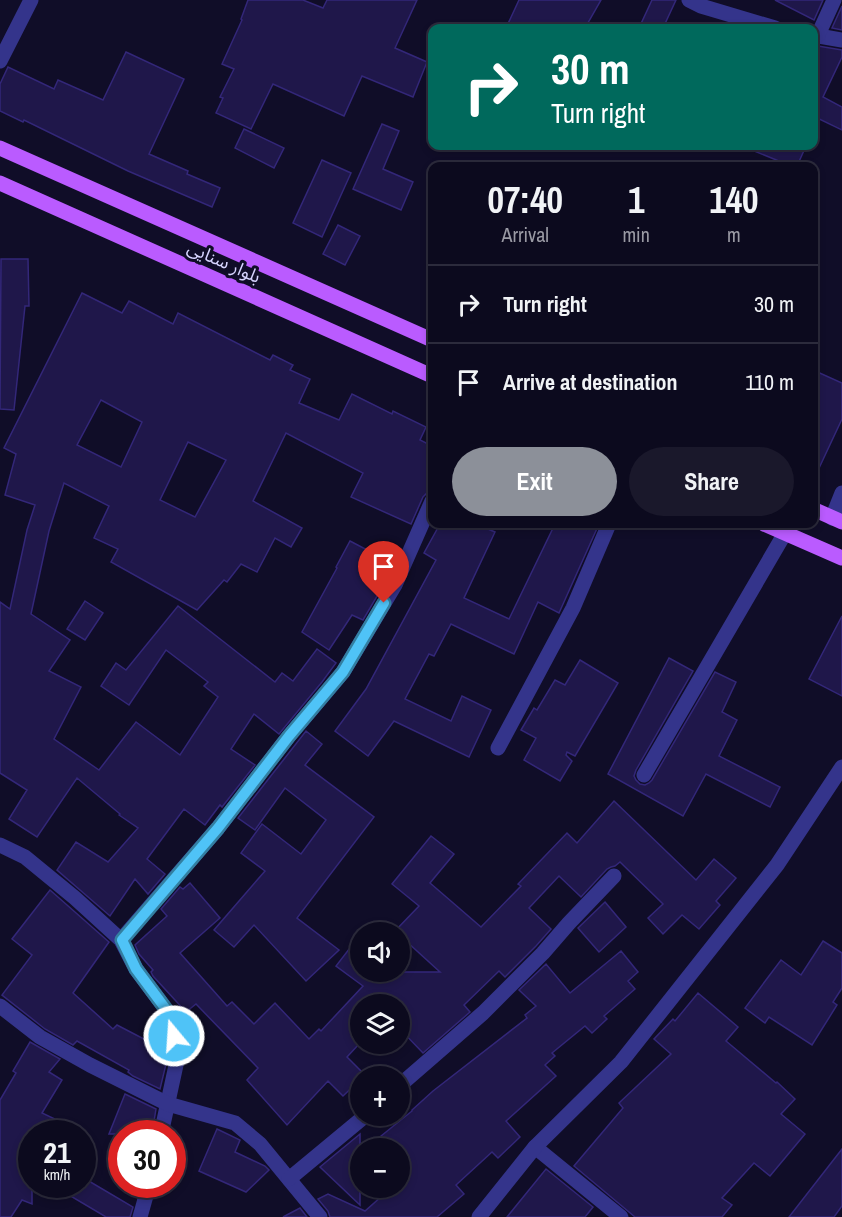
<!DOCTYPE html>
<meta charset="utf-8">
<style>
body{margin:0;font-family:"Archivo Narrow","Noto Sans Arabic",sans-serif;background:#1a182b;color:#f1f3f6;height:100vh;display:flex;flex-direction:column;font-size:22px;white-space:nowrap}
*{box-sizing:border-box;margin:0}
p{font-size:20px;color:#9a9aa4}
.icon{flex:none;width:33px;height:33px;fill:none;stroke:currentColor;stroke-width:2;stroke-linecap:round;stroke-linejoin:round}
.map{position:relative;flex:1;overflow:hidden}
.side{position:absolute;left:428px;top:162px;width:390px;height:366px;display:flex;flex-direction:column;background:#0c0a1e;border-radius:12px;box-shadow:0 3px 9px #0003,0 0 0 2px #2c2b3c}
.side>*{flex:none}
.hud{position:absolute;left:428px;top:24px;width:390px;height:126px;border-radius:12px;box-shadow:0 3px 9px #0003,0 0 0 2px #2c2b3c;background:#00695c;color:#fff;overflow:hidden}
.fabs{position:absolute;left:350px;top:922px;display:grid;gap:12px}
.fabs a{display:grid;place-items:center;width:60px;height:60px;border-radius:50%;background:#0c0a1e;box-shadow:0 3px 9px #0003,0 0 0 2px #2c2b3c;font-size:30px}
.speed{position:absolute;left:18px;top:1120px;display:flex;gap:12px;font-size:30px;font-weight:700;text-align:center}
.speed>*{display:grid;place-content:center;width:78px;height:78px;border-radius:50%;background:#0c0a1e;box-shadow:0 3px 9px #0003,0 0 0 2px #2c2b3c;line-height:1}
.speed small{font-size:15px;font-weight:400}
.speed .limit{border:9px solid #d22;background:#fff;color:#111}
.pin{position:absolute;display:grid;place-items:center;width:51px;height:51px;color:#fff;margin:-62px -26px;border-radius:50% 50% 50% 0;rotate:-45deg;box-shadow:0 0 6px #0007}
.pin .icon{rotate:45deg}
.me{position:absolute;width:66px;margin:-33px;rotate:342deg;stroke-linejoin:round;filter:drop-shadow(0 0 4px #0008)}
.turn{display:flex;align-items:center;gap:21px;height:126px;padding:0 24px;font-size:27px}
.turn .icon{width:78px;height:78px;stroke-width:2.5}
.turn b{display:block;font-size:42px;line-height:51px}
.eta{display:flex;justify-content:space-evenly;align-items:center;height:102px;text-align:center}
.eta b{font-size:36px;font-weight:800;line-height:42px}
.primary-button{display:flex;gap:12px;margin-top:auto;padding:12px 24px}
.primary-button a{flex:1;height:69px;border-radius:36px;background:#8c9099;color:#fff;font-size:24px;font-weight:800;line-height:69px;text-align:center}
.primary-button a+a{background:#1a182b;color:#f1f3f6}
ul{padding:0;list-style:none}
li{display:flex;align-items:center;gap:18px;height:78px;padding:0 24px;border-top:2px solid #2c2b3c}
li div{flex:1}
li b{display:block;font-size:22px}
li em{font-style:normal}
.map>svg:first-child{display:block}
</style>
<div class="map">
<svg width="842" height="1217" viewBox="0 0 842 1217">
<rect width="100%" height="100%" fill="#100d28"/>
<!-- building -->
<g fill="#1f174a" stroke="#332779" stroke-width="1.5" fill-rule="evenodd">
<polygon points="248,0 303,0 323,8 327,0 417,0 395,48 427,62 413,97 362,76 344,116 273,84 251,129 216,113 223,98 220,97 234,69 222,64 242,20 241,19"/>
<polygon points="519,0 601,0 585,28 506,28"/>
<polygon points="652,0 676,0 663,28 639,28"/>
<polygon points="775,0 823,0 814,20"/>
<polygon points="842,6 842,30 832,28"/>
<polygon points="818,46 842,50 842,57 823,97 842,107 842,130 813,116 813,56"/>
<polygon points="126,52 184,79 149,154 188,171 187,174 220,188 212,207 128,171 24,120 23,122 0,111 0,84 8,67 54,89 58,80 103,100"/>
<polygon points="382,124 399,131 383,169 413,182 401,210 353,189"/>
<polygon points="244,129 284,148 274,168 235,148"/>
<polygon points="742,146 806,146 797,166 791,166"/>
<polygon points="322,160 351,173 322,237 293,223"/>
<polygon points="338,225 360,236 345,265 323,254"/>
<polygon points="1,259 28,259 29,306 25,306 14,410 0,409"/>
<path d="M 82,293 L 122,313 L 129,301 L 173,324 L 178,313 L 270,360 L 273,355 L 293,365 L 290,370 L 310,379 L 299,403 L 339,420 L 352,394 L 392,414 L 393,411 L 426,427 L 420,440 L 432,446 L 432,491 L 427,493 L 423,497 L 411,524 L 351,497 L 363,473 L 286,433 L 253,501 L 302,528 L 291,547 L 275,538 L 257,572 L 241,564 L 227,582 L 224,580 L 197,610 L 111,562 L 118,549 L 94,538 L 109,506 L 64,483 L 49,531 L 31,614 L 70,640 L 49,671 L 81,687 L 54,739 L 99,770 L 136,722 L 180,755 L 218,697 L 204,686 L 208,682 L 166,650 L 129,705 L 101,686 L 116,663 L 126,670 L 178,606 L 275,682 L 282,673 L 293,681 L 317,649 L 336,663 L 322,682 L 279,734 L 254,714 L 231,749 L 255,765 L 222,807 L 220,805 L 205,825 L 184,809 L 147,859 L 165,874 L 148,894 L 135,879 L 110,916 L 57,870 L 76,842 L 108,862 L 138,828 L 119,815 L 120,814 L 77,778 L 37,837 L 9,819 L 27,790 L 0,773 L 0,602 L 10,609 L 27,530 L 35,505 L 5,495 L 16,454 L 4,448 ZM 101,400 L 142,422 L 121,467 L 77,445 ZM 188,442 L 226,460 L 195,517 L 160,500 Z"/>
<polygon points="813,370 842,383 842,419 813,481"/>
<polygon points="440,524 476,524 495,532 464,598 509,619 555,524 599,524 559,613 538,602 514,654 451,624 434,656 429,654 405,699 451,721 462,696 491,710 469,757 394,721 368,756 335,731 366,689 436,560 424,553"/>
<polygon points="350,541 394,564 386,581 363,620 352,615 329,650 302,632 337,568 336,567"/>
<polygon points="85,601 103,613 85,640 67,629"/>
<polygon points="842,616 842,696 809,679"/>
<polygon points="669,658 693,671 636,770 634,776 636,780 640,784 645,785 649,783 652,780 715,672 736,682 722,712 737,720 719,756 780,787 770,807 706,774 683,816 608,774"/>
<polygon points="580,660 618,683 575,756 567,752 566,755 572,761 560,781 524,760 536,738 521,730 534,708 537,710 555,680 565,685"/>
<polygon points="306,731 322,744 305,765 374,817 297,918 339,950 306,981 254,925 234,947 214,930 265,871 241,853 262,824 301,854 326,820 285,788 255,830 238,818"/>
<polygon points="614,801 696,880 714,859 736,878 716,901 720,905 699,929 682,915 663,934 648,918 663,904 620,862 615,866 611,867 607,869 581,897 559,876 529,908 551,929 536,946 505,977 499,971 464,1005 470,1012 423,1053 399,1028 399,1005 360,1005 360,1043 347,1057 365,1075 363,1077 360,1077 360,1080 343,1096 328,1081 287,1125 247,1080 258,1068 196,1004 186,1012 153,976 151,972 153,970 139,954 135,945 167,916 161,909 180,887 183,889 190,883 220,918 180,953 227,1006 232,1002 254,1024 275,1003 309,1039 319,1029 321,1031 363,986 336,966 360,935 360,972 440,972 395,931 419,906 392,884 431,836 454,854 430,883 481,927 521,886 518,884 567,833 577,843"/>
<polygon points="50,890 109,942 73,993 113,1029 117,1025 167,1051 168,1056 160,1089 133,1076 128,1072 129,1070 77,1041 73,1045 45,1029 2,995 32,955 12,939"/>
<polygon points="605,902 626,927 599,952 578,928"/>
<polygon points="823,941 842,953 842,988 833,1002 837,1005 812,1045 769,1017 765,1023 745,1008 781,960 801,975"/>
<polygon points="621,951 638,972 628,981 635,989 604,1016 607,1019 592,1033 585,1026 552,1053 555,1056 545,1065 556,1076 506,1121 520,1137 498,1158 492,1152 456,1185 464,1194 437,1217 330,1217 328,1211 318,1199 328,1194 365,1211 391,1188 399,1188 399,1149 365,1149 412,1111 412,1110 433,1091 527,1018 525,1015 536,1006 519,990 546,964 570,993"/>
<polygon points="698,993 738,1027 726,1041 776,1083 777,1082 795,1099 781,1114 805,1134 770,1176 754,1163 722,1198 732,1205 722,1217 635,1217 574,1166 623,1108 619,1103 671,1054 654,1039 673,1019 675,1021"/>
<polygon points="30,1042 60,1059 49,1072 62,1080 42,1113 86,1134 32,1134 32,1204 22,1200 11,1217 0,1217 0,1100 16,1073 13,1071"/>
<polygon points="125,1094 156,1109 154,1121 149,1134 109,1134"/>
<polygon points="217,1129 240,1140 235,1152 265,1166 269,1170 246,1192 199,1171"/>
<polygon points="360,1134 360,1205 320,1167"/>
<polygon points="842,1149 842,1206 834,1217 789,1217"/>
<polygon points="546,1169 593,1207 585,1217 507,1217"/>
<polygon points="82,1177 133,1207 130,1217 106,1217 52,1185 82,1185"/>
<polygon points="300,1208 307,1217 283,1217"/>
</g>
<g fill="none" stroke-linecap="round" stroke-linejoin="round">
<!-- minor -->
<g stroke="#34348b" stroke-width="15">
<polyline points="689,0 701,6 775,28"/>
<polyline points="813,35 842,40"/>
<polyline points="818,35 834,0"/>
<polyline points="0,61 31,0"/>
<polyline points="832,518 842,493"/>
<polyline points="498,748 573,608 609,524"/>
<polyline points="644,775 785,533"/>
<polyline points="0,845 25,857 75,898 121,940 136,969 171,1016 178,1056 161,1134"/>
<polyline points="121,940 218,828 289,736 343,672 395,585 432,501"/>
<polyline points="0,1006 40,1037 90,1065 168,1104 235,1123 260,1144 320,1217"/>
<polyline points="399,1086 483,1013 543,953 569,923 614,876"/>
<polyline points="535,1147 621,1217"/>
<polyline points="289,1179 365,1116"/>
<polyline points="140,1217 149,1185"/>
<polyline points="479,1217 535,1147 621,1062 777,865 842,767"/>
</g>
<!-- major -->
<g stroke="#ba5bff" stroke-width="15">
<polyline points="0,148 432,340"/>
<polyline points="0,183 432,376"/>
<polyline points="813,509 842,522"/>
<polyline points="764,524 842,558"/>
</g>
</g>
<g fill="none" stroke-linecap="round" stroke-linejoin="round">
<defs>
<polyline id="route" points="174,1036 171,1016 136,969 122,940 218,828 289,736 343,672 384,603"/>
</defs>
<!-- route casing -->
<use href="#route" stroke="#337fa1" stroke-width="15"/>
<!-- route -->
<use href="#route" stroke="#4fc3f7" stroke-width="10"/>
</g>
<g text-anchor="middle" stroke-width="6" stroke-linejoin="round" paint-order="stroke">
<!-- street labels -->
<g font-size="18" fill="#d7d4ff" stroke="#100d28">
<text transform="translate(224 262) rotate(24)" y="6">بلوار سنایی</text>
</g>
</g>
</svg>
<div class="fabs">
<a><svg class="icon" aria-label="sound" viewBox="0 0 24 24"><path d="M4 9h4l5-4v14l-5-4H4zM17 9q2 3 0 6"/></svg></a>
<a><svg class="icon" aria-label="layers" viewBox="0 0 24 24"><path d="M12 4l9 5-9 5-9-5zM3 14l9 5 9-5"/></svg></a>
<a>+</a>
<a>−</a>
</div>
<div class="speed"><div>21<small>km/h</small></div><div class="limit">30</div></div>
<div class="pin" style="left:384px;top:603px;background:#d93025"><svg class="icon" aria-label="arrive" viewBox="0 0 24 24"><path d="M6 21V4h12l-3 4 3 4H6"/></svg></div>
<svg class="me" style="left:174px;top:1036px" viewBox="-20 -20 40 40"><circle r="17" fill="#4fc3f7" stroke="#fff" stroke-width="3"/><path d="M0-11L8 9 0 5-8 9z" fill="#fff"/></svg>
<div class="hud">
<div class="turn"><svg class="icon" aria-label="right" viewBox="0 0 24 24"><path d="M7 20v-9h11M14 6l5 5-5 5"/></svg><div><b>30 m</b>Turn right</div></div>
</div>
<section class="side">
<div class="eta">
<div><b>07:40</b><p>Arrival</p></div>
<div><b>1</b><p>min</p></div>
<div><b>140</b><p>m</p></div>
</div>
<ul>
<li><svg class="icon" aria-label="right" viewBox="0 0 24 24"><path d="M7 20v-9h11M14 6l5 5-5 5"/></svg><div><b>Turn right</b></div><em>30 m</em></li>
<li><svg class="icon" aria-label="arrive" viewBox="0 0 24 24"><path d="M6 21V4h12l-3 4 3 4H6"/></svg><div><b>Arrive at destination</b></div><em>110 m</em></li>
</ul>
<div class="primary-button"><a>Exit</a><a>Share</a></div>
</section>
</div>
